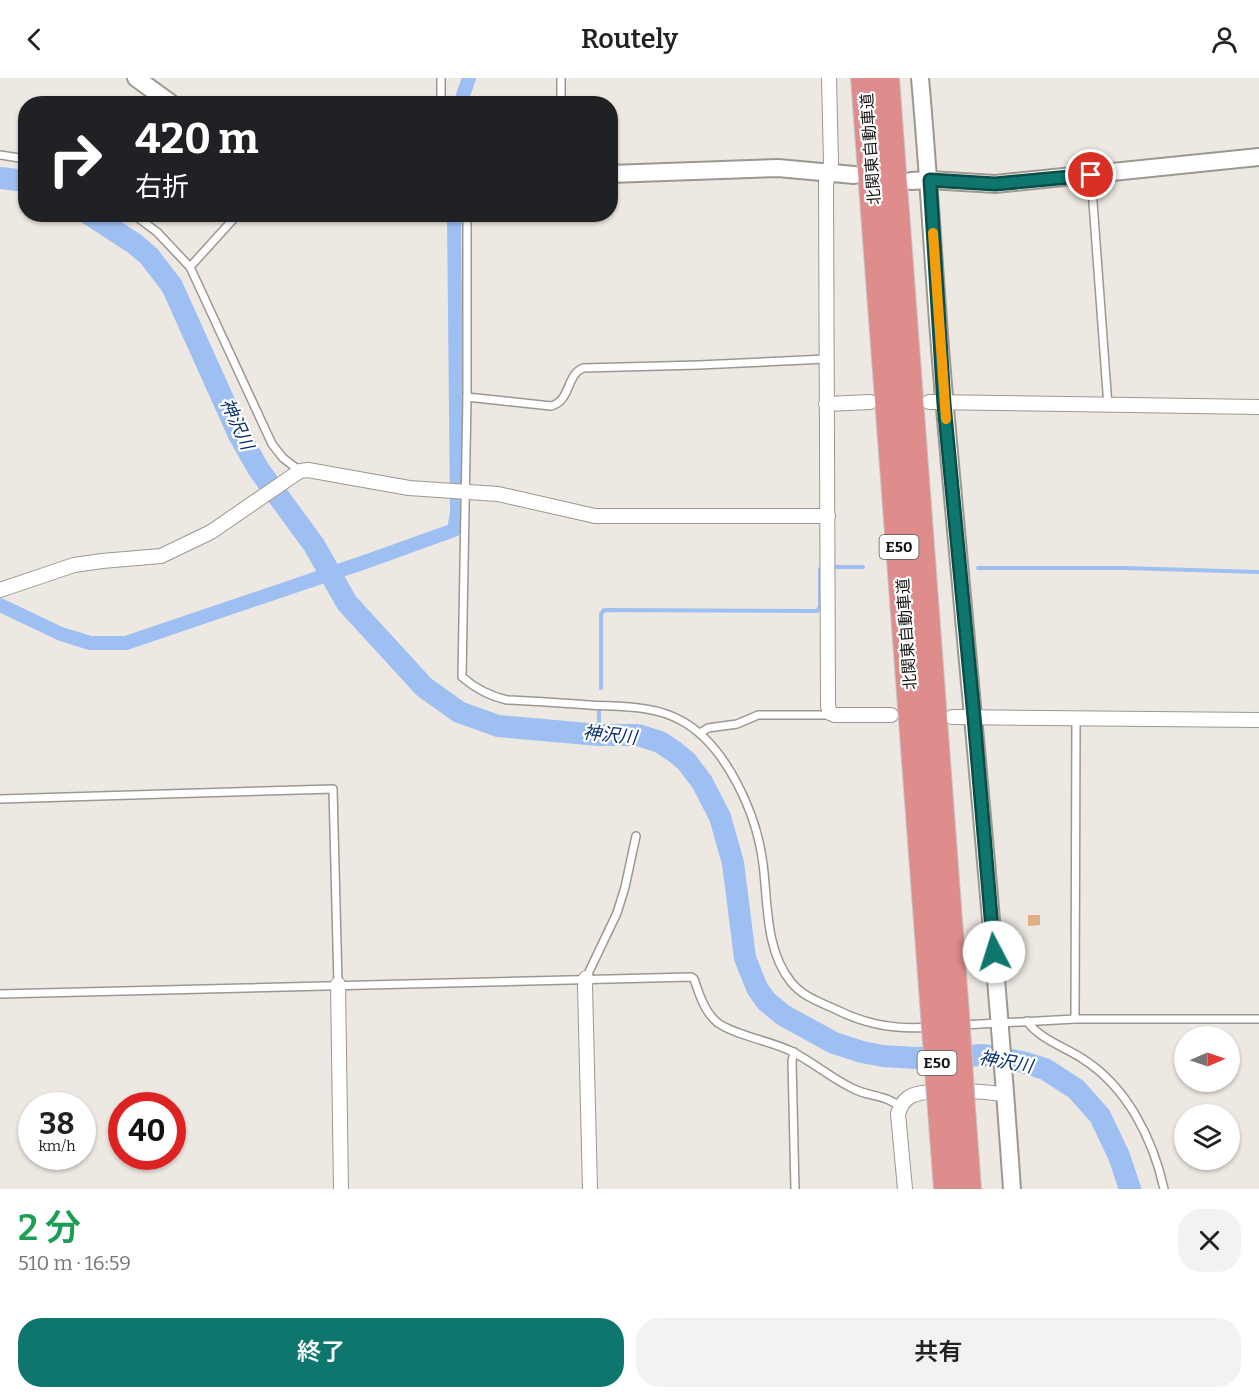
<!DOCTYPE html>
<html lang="ja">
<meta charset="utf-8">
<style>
body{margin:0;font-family:Bitter,"Noto Sans JP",serif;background:#f2f2f2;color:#222;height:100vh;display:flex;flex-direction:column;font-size:22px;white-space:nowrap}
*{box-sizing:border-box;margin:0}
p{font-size:20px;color:#767676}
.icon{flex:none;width:33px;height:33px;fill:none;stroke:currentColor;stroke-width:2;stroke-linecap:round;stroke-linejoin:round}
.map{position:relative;height:1111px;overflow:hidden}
.details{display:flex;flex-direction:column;background:#fff;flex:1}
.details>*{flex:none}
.banner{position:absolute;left:18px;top:18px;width:600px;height:126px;border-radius:24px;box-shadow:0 2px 4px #0004;background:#202124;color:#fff;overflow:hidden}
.needle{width:39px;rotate:88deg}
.fabs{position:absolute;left:1174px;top:948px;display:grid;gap:12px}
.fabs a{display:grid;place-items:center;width:66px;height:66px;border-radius:50%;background:#fff;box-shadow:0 2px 4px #0004;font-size:30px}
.speed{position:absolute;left:18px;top:1014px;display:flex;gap:12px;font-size:30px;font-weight:700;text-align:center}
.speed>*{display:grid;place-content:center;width:78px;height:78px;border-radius:50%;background:#fff;box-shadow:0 2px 4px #0004;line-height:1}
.speed small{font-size:15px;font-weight:400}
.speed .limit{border:9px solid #d22;background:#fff;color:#111}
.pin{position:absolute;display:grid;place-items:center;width:51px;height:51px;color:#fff;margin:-26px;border:3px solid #fff;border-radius:50%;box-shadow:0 2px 6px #0007}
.me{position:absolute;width:66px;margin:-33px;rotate:355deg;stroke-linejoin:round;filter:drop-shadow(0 0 4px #0008)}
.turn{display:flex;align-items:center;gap:21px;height:126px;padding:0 18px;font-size:27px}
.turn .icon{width:78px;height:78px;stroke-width:2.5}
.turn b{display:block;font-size:42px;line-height:51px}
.round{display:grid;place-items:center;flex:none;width:63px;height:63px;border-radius:24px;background:#f2f2f2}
.overview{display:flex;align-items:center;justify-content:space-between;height:102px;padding:0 18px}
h1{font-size:36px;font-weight:600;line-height:45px;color:#1e9e55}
.button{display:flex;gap:12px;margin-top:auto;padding:12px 18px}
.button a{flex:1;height:69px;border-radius:24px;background:#0f766e;color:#fff;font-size:24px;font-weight:600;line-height:69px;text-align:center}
.button a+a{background:#f2f2f2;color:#222}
header{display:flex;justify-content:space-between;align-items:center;height:78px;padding:0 18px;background:#fff;font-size:27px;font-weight:600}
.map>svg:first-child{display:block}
</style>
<header><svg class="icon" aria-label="back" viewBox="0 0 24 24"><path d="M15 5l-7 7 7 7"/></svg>Routely<svg class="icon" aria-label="person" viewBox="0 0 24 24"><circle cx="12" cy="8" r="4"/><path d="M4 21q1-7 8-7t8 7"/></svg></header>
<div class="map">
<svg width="1259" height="1111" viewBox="0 0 1259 1111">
<rect width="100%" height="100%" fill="#eee8e2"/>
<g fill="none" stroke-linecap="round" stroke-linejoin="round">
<!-- stream -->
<g stroke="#9ebff2" stroke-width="4">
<polyline points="831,489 863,489"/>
<polyline points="978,490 1125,490 1259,494"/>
<polyline points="601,610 601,536 604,532 817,533 820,529 820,491 823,489"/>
<polyline points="599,633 599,657"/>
</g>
<!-- canal -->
<g stroke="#9ebff2" stroke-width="14">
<polyline points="460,26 469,0"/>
<polyline points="0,527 61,556 90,565 126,565 365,484 454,452 457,435 454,136"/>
</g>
<!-- river -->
<g stroke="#9ebff2" stroke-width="22">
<polyline points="0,100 26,103"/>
<polyline points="89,136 135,166 149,178 172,208 239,357 259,392 314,467 347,525 424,609 459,634 498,648 599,657 638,657 660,664 675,674 686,683 702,704 720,739 733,785 745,880 757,910 766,923 783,937 834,965 862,974 883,978 916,980 984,977 1022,984 1045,991 1076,1011 1100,1038 1119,1078 1130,1111"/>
</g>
</g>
<!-- building -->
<polygon fill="#e0b083" points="1028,837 1040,837 1040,847 1028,848"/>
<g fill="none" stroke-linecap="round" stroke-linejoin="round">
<defs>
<g id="service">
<polyline points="561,0 561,26"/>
<polyline points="441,26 441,0"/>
<polyline points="0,77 26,81"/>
<polyline points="1091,97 1108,328"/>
<polyline points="133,136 157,154 190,189 272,366 283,380 300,393"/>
<path d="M 467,136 L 467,319 L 462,599 C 476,611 489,618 507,622 C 535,623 562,625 589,627 C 621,629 654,627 682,643 C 727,668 757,737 763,786 C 768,824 765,872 791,904 C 803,919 820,924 837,932 C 865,946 898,952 930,949"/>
<polyline points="190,189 238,136"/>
<path d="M 467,319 L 551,328 C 571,323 566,297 583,290 L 699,287 L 826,281"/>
<polyline points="700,655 708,650 737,646 758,637 825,637 830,635"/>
<polyline points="0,721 333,711 338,906"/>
<polyline points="586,900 617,835 625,809 636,758"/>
<path d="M 0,916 L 691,899 L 694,901 C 699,916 705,935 718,945 C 735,957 770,963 791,973 C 813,984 832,1001 854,1011 C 870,1019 887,1017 900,1029"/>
<polyline points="1075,941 1076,640"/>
<path d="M 1027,943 C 1039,961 1065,969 1083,981 C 1127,1009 1153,1061 1164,1111"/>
<polyline points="962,947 1075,941 1259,941"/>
<polyline points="794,974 792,983 795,1111"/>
</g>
<g id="minor">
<polyline points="829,0 831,85 826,105 828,628 830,635 835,637 891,637"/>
<polyline points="929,324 1259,329"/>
<polyline points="826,326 870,324"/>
<polyline points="0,512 74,487 102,483 161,478 211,454 291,399 300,393 308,392 409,410 498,416 595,438 828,438"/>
<polyline points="952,639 1259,642"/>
<polyline points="586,900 585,908 590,1111"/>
<polyline points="338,906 341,1111"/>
<path d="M 905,1111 L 898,1036 C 900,1030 902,1024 908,1020 C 922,1009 987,1013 1005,1017"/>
</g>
<g id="tertiary">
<polyline points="136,0 172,26"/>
<path d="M 920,0 C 930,110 935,220 945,330 C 968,590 994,850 1012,1111"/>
<polyline points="610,96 778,90 854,97"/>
<polyline points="911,103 930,102 995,106 1259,79"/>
</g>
<g id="motorway">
<polyline points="864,0 934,937"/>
<polyline points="886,0 956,936"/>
<polyline points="962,1030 968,1111"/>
<polyline points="941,1032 947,1111"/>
</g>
</defs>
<!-- service casing -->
<use href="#service" stroke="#9d9791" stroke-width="10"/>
<!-- minor casing -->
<use href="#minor" stroke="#9d9791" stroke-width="16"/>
<!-- tertiary casing -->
<use href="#tertiary" stroke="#9d9791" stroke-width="20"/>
<!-- motorway casing -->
<use href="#motorway" stroke="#c7c6c6" stroke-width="28"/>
<!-- service -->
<use href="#service" stroke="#fff" stroke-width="7"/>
<!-- minor -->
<use href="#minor" stroke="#fff" stroke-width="14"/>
<!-- tertiary -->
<use href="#tertiary" stroke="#fff" stroke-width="16"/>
<!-- motorway -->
<use href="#motorway" stroke="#de8d8c" stroke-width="26"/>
<defs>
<g id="motorway-bridge">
<polyline points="956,936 962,1030"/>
<polyline points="934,937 941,1032"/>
</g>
</defs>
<!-- motorway-bridge casing -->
<use href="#motorway-bridge" stroke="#c7c6c6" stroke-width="28" stroke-linecap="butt"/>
<!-- motorway-bridge -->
<use href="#motorway-bridge" stroke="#de8d8c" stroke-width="26"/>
</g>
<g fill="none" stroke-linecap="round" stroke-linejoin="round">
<defs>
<polyline id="route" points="994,874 974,639 944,326 930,102 995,106 1091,97"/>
</defs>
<!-- route casing -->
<use href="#route" stroke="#0a4d48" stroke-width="15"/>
<!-- route -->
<use href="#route" stroke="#0f766e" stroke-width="10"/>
<!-- slow -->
<polyline stroke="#f59e0b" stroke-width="10" points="933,155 946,341"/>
</g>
<g text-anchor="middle" stroke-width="4.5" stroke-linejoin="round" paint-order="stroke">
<!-- shield labels -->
<g fill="#fff" stroke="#5a5958" stroke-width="1.5">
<rect x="879.5" y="457" width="39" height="24" rx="4.5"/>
<rect x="917.5" y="973" width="39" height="24" rx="4.5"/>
</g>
<g font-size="15" font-weight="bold" fill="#141210">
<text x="899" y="474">E50</text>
<text x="937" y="990">E50</text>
</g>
<!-- street labels -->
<g font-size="16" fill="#141210" stroke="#fff">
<text transform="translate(870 71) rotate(-94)" y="6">北関東自動車道</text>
<text transform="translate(906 556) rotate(-94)" y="6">北関東自動車道</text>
</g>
<!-- water labels -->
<g font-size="18" font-style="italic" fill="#072f69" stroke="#fff">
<text transform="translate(237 346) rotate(65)" y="6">神沢川</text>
<text transform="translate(610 657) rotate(6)" y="6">神沢川</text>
<text transform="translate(1006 984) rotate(10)" y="6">神沢川</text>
</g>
</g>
</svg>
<div class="fabs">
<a><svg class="needle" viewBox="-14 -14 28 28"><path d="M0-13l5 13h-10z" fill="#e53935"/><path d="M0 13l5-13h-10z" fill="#767676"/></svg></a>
<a><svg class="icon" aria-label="layers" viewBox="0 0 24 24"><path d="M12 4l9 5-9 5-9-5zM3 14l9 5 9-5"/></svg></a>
</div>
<div class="speed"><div>38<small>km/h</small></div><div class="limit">40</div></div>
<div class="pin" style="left:1091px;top:97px;background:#d93025"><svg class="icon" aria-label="arrive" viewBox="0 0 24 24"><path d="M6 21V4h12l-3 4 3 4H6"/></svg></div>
<svg class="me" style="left:994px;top:874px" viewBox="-20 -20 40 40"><circle r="19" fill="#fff"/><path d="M0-13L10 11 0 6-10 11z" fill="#0f766e"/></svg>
<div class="banner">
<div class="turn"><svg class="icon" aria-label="right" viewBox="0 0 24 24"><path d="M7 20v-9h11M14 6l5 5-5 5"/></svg><div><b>420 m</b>右折</div></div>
</div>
</div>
<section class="details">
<div class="overview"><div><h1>2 分</h1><p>510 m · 16:59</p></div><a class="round"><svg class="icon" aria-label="close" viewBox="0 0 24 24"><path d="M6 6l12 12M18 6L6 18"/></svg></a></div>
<div class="button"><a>終了</a><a>共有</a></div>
</section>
